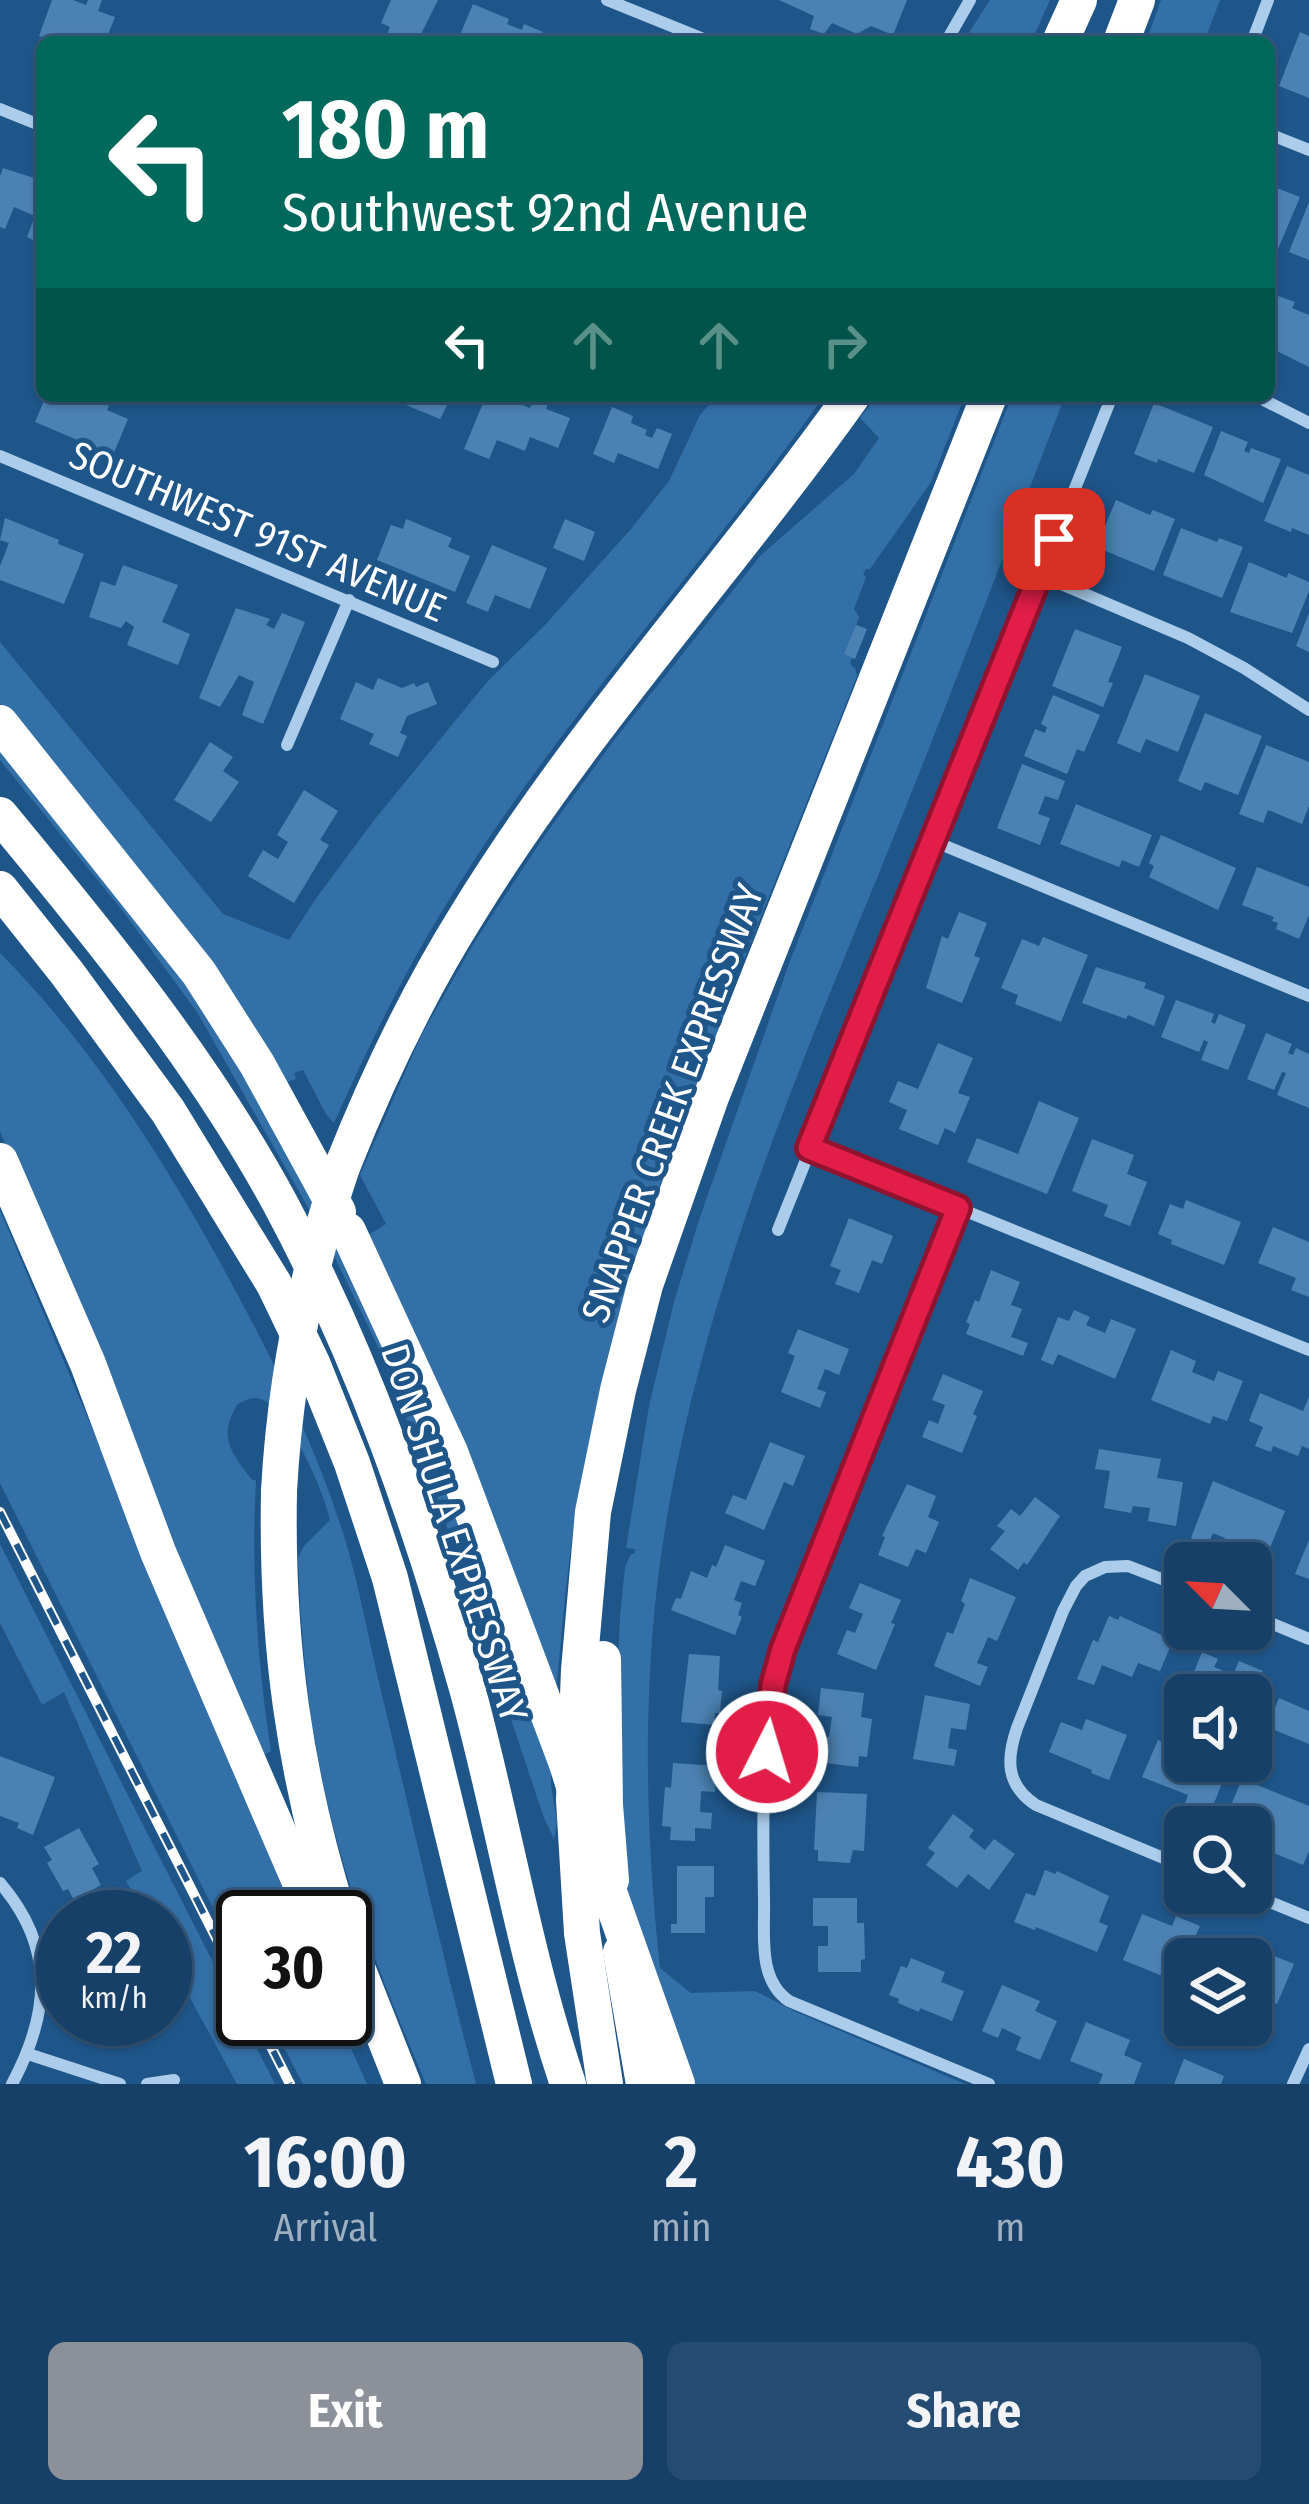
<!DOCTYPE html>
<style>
body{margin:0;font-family:"Fira Sans Condensed",sans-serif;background:#244b71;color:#f1f3f6;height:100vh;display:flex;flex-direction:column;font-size:45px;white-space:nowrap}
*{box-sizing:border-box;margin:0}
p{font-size:39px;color:#9eafc0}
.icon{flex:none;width:66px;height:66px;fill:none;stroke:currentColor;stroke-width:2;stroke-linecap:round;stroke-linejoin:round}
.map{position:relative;height:2084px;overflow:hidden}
.side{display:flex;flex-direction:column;background:#174068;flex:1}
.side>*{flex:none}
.banner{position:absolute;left:36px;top:36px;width:1239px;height:366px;border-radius:18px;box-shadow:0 3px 9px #0004,0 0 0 3px #36597c;background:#00695c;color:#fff;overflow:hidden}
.needle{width:78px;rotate:294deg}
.tools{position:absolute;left:1164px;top:1542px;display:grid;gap:24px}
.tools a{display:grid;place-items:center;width:108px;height:108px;border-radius:18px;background:#174068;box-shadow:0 3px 9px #0004,0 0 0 3px #36597c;font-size:60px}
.speed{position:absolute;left:36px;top:1890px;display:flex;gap:24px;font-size:60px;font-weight:700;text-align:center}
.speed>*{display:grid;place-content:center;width:156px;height:156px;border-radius:50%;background:#174068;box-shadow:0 3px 9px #0004,0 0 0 3px #36597c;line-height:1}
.speed small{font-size:30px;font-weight:400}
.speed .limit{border:6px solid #111;border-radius:18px;background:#fff;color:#111}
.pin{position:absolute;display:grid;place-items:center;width:102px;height:102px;color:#fff;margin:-51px;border-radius:24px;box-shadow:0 6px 18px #0006}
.me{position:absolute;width:132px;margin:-66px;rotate:5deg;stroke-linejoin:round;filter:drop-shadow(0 0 9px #0008)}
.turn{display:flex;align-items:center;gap:42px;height:252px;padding:0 48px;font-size:54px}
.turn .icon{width:156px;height:156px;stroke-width:2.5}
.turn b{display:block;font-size:84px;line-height:102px}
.lanes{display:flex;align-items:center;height:114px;padding:0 48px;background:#0003;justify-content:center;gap:60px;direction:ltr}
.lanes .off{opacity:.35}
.eta{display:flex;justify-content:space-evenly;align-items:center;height:204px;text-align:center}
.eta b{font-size:72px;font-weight:700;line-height:84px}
.button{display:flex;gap:24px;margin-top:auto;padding:24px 48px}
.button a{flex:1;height:138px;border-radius:18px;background:#8c9099;color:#fff;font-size:48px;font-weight:700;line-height:138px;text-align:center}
.button a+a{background:#244b71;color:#f1f3f6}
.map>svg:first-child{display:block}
</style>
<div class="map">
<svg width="1309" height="2084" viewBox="0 0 1309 2084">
<rect width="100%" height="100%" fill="#1f568a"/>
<!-- green -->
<g fill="#3370a7">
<polygon points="990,0 1050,0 1031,42 963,42"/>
<polygon points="1161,0 1220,0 1204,42 1146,42"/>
<path d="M 717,396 L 824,396 C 704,565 561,719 452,895 C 406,968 369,1045 334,1123 L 326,1114 L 303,1070 L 294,1073 L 296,1079 L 284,1083 L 135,873 L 0,703 L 0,642 L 223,914 L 289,940 L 317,897 L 375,819 L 487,682 L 545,625 L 631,529 L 669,481 L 700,415 Z"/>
<polygon points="877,396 969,396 966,402 962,403 931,482 870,569 866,569 863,574 866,577 854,609 859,617 845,654 852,657 850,664 855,668 857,676 745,957 725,991 732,995 664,1173 620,1308 600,1389 574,1521 565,1597 551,1745 551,1786 557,1821 554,1839 544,1818 431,1480 378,1347 326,1239 197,1012 122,910 0,760 0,748 169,961 214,1026 441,1394 368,1235 386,1224 360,1175 421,1036 475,941 545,835 615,739 761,555 854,474 879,438 860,418"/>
<path d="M 1012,396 L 1065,396 C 1003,557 942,719 877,878 C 781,1111 681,1352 655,1605 C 643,1727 647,1847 660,1968 L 691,1993 L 755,1991 L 796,2012 L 965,2084 L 669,2084 L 630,1959 L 615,1740 L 620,1617 L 625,1567 L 631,1554 L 635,1554 L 635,1549 L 626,1548 L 649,1406 L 674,1302 L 700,1217 L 790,961 Z"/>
<path d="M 0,953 C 88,1042 155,1146 216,1255 C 266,1346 313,1437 344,1536 C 360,1588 369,1642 382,1695 C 413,1825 442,1955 476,2084 L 426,2084 C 385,1988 346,1890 324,1787 C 307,1711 301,1635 298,1558 L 304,1546 L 330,1520 C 324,1492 290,1414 265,1401 C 256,1395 247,1399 238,1404 C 217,1436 231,1453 252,1480 L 256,1480 C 251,1571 257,1661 271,1751 L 263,1755 L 0,1131 Z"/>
<polygon points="0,1210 197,1677 294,1917 243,1917 243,1968 0,1483"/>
<polygon points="0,1544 275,2084 237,2084 165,1952 165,1917 146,1917 126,1881 142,1871 64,1692 42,1705 0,1623"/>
<polygon points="269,2019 338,2019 367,2084 303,2084"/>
</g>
<!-- building -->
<g fill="#4c82b3">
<polygon points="52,0 73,0 86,5 88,0 102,0 98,11 115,17 105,42 55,42 39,36"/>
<polygon points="391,0 438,0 417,42 384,42 390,27 381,23"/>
<polygon points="779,0 907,0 893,35 871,26 857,34 832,23 824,34 810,29 814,16"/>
<polygon points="473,4 509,19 507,24 522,30 524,24 543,32 539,42 457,42"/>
<polygon points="1300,32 1309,36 1309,98 1279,86"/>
<polygon points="3,168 37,179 36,181 42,183 42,244 27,237 35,216 14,207 5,229 0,227 0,176"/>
<polygon points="1269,185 1300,197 1278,249 1269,245"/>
<polygon points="1309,202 1309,260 1289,252"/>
<polygon points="1275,295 1295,302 1292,308 1309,315 1309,367 1269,347 1269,309"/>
<polygon points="46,396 102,396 111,400 107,410 128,419 113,455 35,422"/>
<polygon points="384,396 452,396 440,419"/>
<polygon points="486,396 501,396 530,408 535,396 551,396 546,409 570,418 558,448 530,437 525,451 497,440 489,459 464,449"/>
<polygon points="1154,403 1213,427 1194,473 1158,459 1157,463 1134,454"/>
<polygon points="612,407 633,416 631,423 647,430 645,435 652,438 657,428 672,434 658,469 618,453 614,463 593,454"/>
<polygon points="1221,431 1248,442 1244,451 1249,453 1251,448 1281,459 1263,503 1204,475"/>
<polygon points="1287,466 1309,475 1309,535 1292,528 1291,532 1264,521"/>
<polygon points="1116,500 1150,515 1153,510 1175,519 1154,571 1096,547"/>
<polygon points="5,518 59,540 58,544 84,554 64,604 0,580 0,566 9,543 0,540"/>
<polygon points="406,519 452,538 448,547 470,556 455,592 377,560 391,525 403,529"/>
<polygon points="565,519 595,532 584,561 553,548"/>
<polygon points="1181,528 1217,542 1219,538 1243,547 1222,598 1163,575"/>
<polygon points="492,545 547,568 530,609 495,595 488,612 466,603"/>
<polygon points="1249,562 1287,578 1288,573 1309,582 1309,591 1292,633 1230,612"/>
<polygon points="123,565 178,585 162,622 190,634 178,665 127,645 134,627 126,621 121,628 89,617 101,581 115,586"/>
<polygon points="236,608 270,619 266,625 274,629 282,613 305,622 263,724 242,715 254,682 239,675 220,707 199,698"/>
<polygon points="1309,613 1309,652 1296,646"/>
<polygon points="856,625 867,629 855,659 844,654"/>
<polygon points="1075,629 1122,647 1108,682 1113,683 1103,707 1052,686"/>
<polygon points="1145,674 1200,696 1178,752 1146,739 1140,753 1117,743"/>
<polygon points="378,678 402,688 414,683 416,687 428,682 437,704 407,716 400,733 407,736 398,757 369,744 374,734 340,719 356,682 373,690"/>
<polygon points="1053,695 1100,715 1084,752 1077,749 1067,774 1024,756 1035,729 1045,733 1047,727 1041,724"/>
<polygon points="1205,713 1262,736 1238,795 1205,782 1201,791 1178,781"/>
<polygon points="210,742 233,757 223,771 239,782 211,822 174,800"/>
<polygon points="1266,745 1309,762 1309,806 1302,824 1268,810 1263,823 1239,814"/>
<polygon points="1022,764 1065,781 1058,800 1045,796 1038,814 1050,818 1040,845 997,828"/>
<polygon points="304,790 338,811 320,840 329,845 294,903 248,876 263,850 278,859 288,842 277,835"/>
<polygon points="1076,804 1152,835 1139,867 1122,860 1119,867 1060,844"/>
<polygon points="1161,835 1236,868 1218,910 1149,877 1154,866 1149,863"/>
<polygon points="1257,867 1309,887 1309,915 1299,939 1276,929 1278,923 1272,921 1274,917 1242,905"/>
<polygon points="959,912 987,923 974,956 980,958 962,1003 926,988 942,936 948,939"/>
<polygon points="1043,937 1088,955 1061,1022 1015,1004 1018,995 1001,988 1022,939 1039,946"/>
<polygon points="1096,967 1146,983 1144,988 1165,996 1154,1026 1128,1015 1126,1019 1082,1003"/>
<polygon points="1176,1000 1214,1014 1211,1022 1215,1024 1219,1014 1246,1025 1228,1070 1201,1060 1208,1042 1204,1040 1199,1052 1161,1037"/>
<polygon points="1266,1033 1292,1044 1288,1053 1293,1055 1296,1048 1309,1054 1309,1108 1277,1095 1286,1073 1282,1072 1274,1090 1247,1079"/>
<polygon points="938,1043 973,1058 958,1093 970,1097 955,1133 945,1128 938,1145 899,1129 907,1110 889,1102 898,1081 918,1089"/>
<polygon points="1039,1101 1079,1118 1047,1194 967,1162 977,1138 1018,1154"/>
<polygon points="1092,1139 1134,1155 1127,1174 1147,1182 1130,1226 1104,1216 1108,1205 1072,1191"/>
<polygon points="1186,1200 1241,1222 1224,1265 1171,1244 1172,1240 1158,1234 1170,1204 1183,1209"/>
<polygon points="849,1218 893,1236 882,1264 872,1260 859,1293 835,1284 841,1270 830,1266"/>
<polygon points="1273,1227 1309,1242 1309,1297 1291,1290 1296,1278 1258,1263"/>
<polygon points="991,1270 1020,1282 1011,1305 1022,1309 1011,1337 1028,1343 1023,1356 966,1334 970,1324 966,1322 975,1300 979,1302"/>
<polygon points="1074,1310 1090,1317 1086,1325 1105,1333 1111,1319 1136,1329 1115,1379 1058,1354 1053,1365 1041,1360 1058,1317 1069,1321"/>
<polygon points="798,1329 849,1349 839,1375 825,1369 817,1389 826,1392 820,1408 781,1392 795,1356 788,1353"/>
<polygon points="1171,1350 1196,1361 1192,1372 1214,1381 1218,1371 1243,1381 1227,1421 1213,1416 1210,1424 1151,1400"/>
<polygon points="943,1374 983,1391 973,1414 977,1416 962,1453 922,1437 929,1420 938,1424 945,1405 932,1400"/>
<polygon points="1260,1393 1303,1411 1309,1397 1309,1449 1302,1446 1298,1456 1273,1446 1271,1452 1255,1446 1263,1427 1249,1421"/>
<polygon points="770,1442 805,1456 793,1486 784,1482 764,1530 725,1513 733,1495 746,1500"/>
<polygon points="1099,1449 1161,1459 1157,1478 1183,1482 1176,1526 1148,1521 1150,1508 1133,1506 1131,1513 1104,1508 1110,1471 1095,1469"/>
<polygon points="1213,1481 1285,1511 1263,1565 1221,1548 1225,1538 1213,1533 1208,1545 1191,1538"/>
<polygon points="907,1484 936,1496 928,1517 939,1522 926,1553 916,1549 908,1567 878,1555 885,1537 882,1536"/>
<polygon points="1035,1497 1060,1516 1027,1565 1024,1562 1018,1570 990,1549 1005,1531 997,1526 1011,1509 1020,1516"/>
<polygon points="1309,1540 1309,1579 1295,1574"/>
<polygon points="725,1545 765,1561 755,1586 741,1581 734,1600 742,1603 738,1615 742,1617 735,1635 671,1610 676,1598 681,1599 691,1571 707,1578 712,1565 716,1567"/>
<polygon points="970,1578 1016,1597 997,1641 988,1637 977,1663 988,1667 980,1686 934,1666 947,1632 953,1634 965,1604 961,1601"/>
<polygon points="860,1583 901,1600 891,1623 895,1624 876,1670 837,1654 847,1630 855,1633 863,1614 849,1608"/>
<polygon points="1109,1616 1118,1620 1120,1616 1173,1640 1160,1671 1138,1663 1132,1677 1102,1665 1094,1685 1077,1679 1093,1640 1098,1642"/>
<polygon points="1202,1652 1218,1659 1214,1667 1233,1675 1239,1661 1263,1671 1254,1695 1185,1695"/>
<polygon points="689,1654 720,1656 718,1690 722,1691 720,1713 715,1713 714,1725 681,1722"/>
<polygon points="821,1688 864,1693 861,1717 872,1719 867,1757 859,1756 858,1767 817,1762 820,1736 829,1737 832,1717 818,1715"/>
<polygon points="925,1695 970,1704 966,1730 951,1728 948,1748 957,1750 954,1766 913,1759"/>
<polygon points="1279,1698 1309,1711 1309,1744 1267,1727"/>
<polygon points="1086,1719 1127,1735 1109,1780 1091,1773 1092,1770 1049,1752 1061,1722 1082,1730"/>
<polygon points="1158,1740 1185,1751 1185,1761 1211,1761 1228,1768 1207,1821 1182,1811 1188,1795 1142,1777"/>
<polygon points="0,1756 55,1777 33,1835 17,1828 19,1823 0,1816"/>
<polygon points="1251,1759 1268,1766 1262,1782 1244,1775"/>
<polygon points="673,1763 717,1766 715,1792 701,1791 700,1812 712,1813 711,1829 695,1828 695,1841 670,1840 671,1827 662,1826 665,1787 671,1788"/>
<polygon points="1242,1779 1309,1806 1309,1851 1303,1865 1266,1850 1273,1833 1270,1832 1265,1844 1254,1840 1259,1828 1255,1826 1251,1836 1251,1827 1222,1827"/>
<polygon points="817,1792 867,1794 864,1851 853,1850 850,1863 818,1861 818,1850 814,1850"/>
<polygon points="953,1814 974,1830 969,1837 985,1850 994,1839 1015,1854 989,1890 968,1874 957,1888 926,1865 935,1853 928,1848"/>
<polygon points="79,1828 99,1864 92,1868 101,1885 74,1900 68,1889 63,1891 47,1863 52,1860 44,1847"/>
<polygon points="677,1866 714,1866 714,1897 705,1897 705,1933 671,1933 671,1924 677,1924"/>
<polygon points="1045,1870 1055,1874 1057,1871 1109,1896 1099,1922 1108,1926 1097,1952 1036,1927 1035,1930 1014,1922 1026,1893 1035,1896"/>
<polygon points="112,1892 125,1917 79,1917 76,1911"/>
<polygon points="813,1898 857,1898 857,1923 864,1923 865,1959 861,1960 861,1972 818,1972 818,1946 828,1946 828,1926 813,1926"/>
<polygon points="1142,1914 1172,1926 1176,1916 1200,1926 1185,1959 1185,1985 1123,1960"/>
<polygon points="1267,1953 1294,1964 1277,2004 1251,1993 1251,1962 1262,1966"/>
<polygon points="911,1958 945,1972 941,1982 964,1991 952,2021 920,2008 919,2012 898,2003 899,1999 889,1995 901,1966 907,1968"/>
<polygon points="1002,1985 1040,2001 1035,2011 1057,2021 1040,2060 1016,2050 1021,2037 1002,2028 998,2038 982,2031"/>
<polygon points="97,2019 148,2019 148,2021 100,2033"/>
<polygon points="1086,2022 1130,2040 1124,2055 1142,2063 1134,2084 1099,2084 1103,2074 1070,2061"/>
<polygon points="1184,2059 1224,2076 1221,2084 1174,2084"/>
</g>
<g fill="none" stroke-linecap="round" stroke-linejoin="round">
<!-- street -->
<g stroke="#abcdeb" stroke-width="12">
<polyline points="607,0 711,42"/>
<polyline points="946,42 970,0"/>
<polyline points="1252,42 1268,0"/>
<polyline points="0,109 42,126"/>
<polyline points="1269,134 1309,150"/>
<polyline points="1256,396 1309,423"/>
<polyline points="0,456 493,662"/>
<polyline points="1040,575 1188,638 1244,668 1309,710"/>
<polyline points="287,745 349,600"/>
<polyline points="933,841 1309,996"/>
<polyline points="810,1148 1309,1350"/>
<path d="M 958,1208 C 918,1308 878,1407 838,1507 C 816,1563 788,1620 775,1679 C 761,1745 763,1832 764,1899 C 765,1934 757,1979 789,2001 L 989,2084"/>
<polyline points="778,1230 1112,396"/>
<path d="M 1185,1588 L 1128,1566 L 1105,1567 L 1085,1576 L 1076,1586 L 1063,1611 L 1017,1728 C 1006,1760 1006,1785 1036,1805 L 1185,1867"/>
<polyline points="1251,1615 1309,1639"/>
<path d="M 0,1883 C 56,1948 50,2013 12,2084"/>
<polyline points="1248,1893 1309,1918"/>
<polyline points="28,2054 120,2084"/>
<polyline points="147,2084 174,2080"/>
<polyline points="1293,2084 1309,2049"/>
</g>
<!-- highway -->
<g stroke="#fff" stroke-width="36">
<polyline points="1060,42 1079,0"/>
<polyline points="1121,42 1137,0"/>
<polyline points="0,723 199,973 257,1064 338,1212"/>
<path d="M 0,815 C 102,938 205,1064 281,1205 C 363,1358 420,1522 467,1688 C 503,1819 524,1955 568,2084"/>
<polyline points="0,889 67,973 168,1111 274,1284 312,1363 352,1463 390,1578 514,2084"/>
<polyline points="0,1161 88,1364 158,1552 315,1917"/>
<path d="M 342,1167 C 377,1079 417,995 467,915 C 578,733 728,570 852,396"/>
<path d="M 279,1491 C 276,1642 294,1773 339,1917"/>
<polyline points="603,1659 605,1805 611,1880"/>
<polyline points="345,1937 403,2084"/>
<polyline points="621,1952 644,2084"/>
<polyline points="605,2084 582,1933 574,1800 579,1670 593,1512 618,1390 645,1285 711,1097 989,396"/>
</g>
<defs>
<g id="rail">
<polyline points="0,1512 243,1991"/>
<polyline points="257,2019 290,2084"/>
</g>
</defs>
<!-- rail casing -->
<use href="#rail" stroke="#fff" stroke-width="10"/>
<!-- rail -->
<use href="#rail" stroke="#1f568a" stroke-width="6" stroke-dasharray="18" stroke-linecap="butt"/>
<!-- highway-bridge -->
<g stroke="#fff" stroke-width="36">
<polyline points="348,1231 450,1452 567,1764 593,1847 677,2084"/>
<path d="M 279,1491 C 285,1379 306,1274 342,1167"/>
</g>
</g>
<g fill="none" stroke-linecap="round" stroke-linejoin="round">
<defs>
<polyline id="route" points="767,1752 773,1685 783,1649 958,1208 809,1148 1054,539"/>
</defs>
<!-- route casing -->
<use href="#route" stroke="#92132f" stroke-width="30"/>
<!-- route -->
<use href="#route" stroke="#e11d48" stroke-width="21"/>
</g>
<g text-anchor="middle" stroke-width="10" stroke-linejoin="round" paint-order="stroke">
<!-- street labels -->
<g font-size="39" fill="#fff" stroke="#1f568a">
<text transform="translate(258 531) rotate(23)" y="14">SOUTHWEST 91ST AVENUE</text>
<text transform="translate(672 1103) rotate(-70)" y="14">SNAPPER CREEK EXPRESSWAY</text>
<text transform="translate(455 1533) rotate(72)" y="14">DON SHULA EXPRESSWAY</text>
</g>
</g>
</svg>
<div class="tools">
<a><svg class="needle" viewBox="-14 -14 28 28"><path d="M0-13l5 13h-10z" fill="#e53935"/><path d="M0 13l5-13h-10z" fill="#9eafc0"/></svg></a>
<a><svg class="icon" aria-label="sound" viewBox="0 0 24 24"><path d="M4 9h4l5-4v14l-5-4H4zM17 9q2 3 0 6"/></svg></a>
<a><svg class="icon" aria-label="search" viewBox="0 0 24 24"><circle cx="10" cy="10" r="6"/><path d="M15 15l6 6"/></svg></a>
<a><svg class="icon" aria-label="layers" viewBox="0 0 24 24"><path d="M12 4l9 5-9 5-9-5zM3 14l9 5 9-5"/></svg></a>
</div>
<div class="speed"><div>22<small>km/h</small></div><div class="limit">30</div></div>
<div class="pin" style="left:1054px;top:539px;background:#d93025"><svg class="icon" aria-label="arrive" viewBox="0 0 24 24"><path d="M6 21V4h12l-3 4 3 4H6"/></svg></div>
<svg class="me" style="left:767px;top:1752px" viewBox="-20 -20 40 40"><circle r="17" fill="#e11d48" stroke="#fff" stroke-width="3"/><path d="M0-11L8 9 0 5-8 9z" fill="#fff"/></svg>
<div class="banner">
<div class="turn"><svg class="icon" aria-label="left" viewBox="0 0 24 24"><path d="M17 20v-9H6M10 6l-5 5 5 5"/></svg><div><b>180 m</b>Southwest 92nd Avenue</div></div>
<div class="lanes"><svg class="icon" aria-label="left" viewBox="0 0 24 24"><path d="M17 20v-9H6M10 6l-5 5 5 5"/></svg><svg class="icon off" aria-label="ahead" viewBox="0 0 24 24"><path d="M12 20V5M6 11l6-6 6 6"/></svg><svg class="icon off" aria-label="ahead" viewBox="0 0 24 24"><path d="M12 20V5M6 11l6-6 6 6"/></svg><svg class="icon off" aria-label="right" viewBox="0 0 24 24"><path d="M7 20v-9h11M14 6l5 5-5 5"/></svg></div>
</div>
</div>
<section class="side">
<div class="eta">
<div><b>16:00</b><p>Arrival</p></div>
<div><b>2</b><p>min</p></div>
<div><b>430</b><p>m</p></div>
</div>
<div class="button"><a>Exit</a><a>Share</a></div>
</section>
